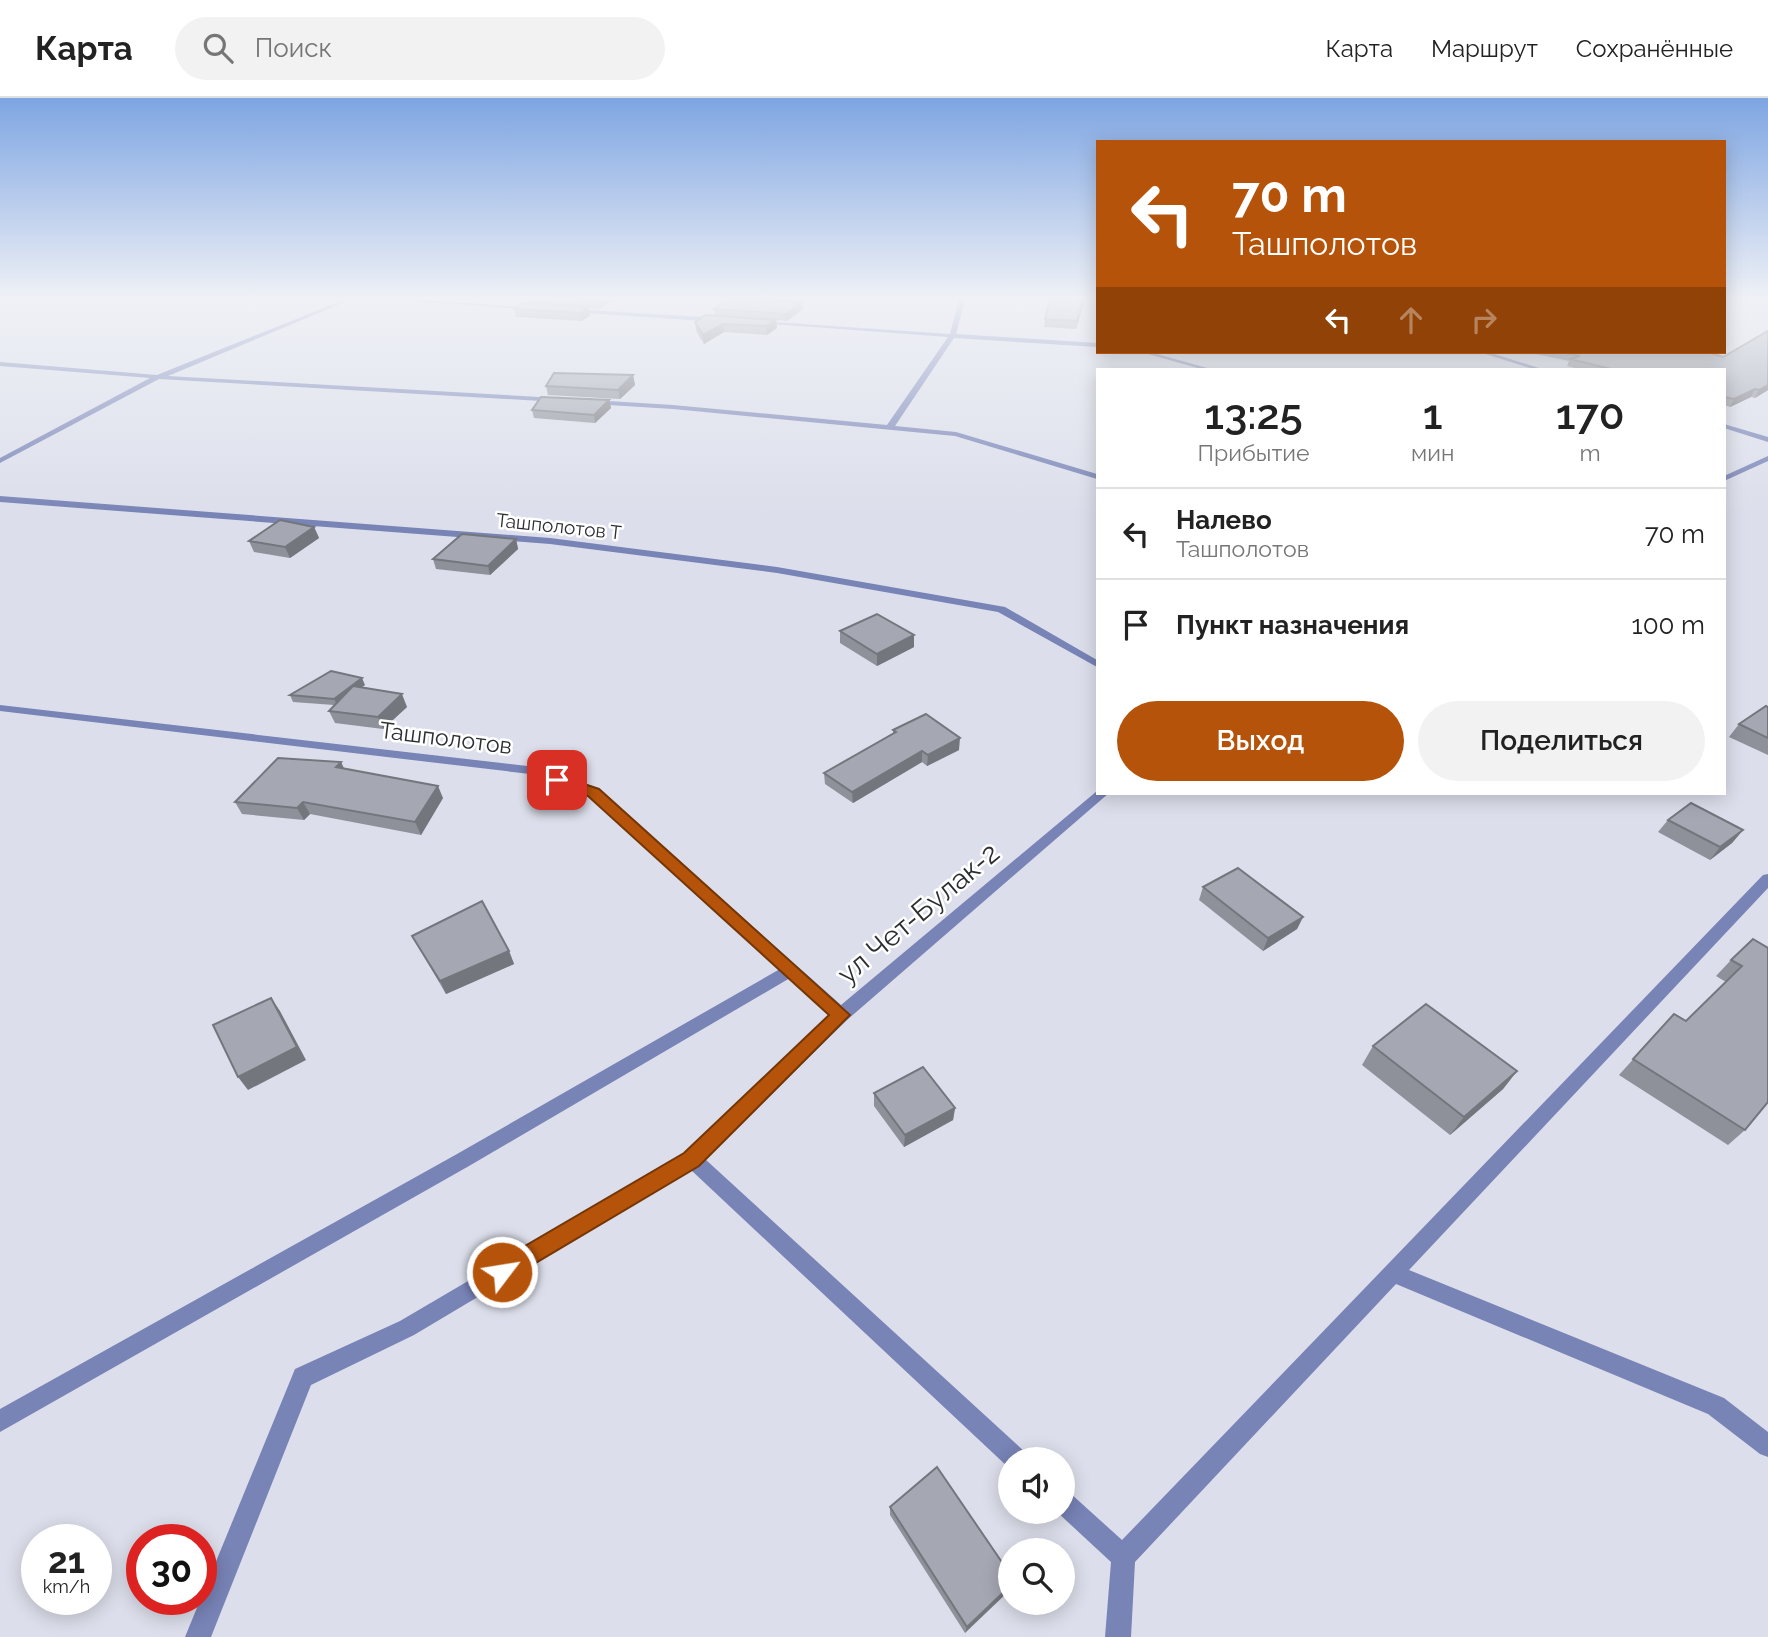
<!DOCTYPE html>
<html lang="ru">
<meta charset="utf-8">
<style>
body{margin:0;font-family:Raleway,sans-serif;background:#f2f2f2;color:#222;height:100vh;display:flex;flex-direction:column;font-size:26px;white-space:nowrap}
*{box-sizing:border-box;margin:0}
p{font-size:23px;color:#767676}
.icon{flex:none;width:38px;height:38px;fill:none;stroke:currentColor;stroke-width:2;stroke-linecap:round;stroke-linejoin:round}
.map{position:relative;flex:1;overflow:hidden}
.details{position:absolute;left:1096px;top:270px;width:630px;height:427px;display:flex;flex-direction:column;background:#fff;border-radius:0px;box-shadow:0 4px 18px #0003}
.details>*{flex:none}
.guide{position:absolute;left:1096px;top:42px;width:630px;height:214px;border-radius:0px;box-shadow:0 4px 18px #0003;background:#b45309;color:#fff;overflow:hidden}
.controls{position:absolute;left:998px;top:1349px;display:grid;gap:14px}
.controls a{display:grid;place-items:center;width:77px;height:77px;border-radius:50%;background:#fff;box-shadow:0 4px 18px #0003;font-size:35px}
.speed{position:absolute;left:21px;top:1426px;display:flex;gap:14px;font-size:35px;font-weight:700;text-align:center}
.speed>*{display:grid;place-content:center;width:91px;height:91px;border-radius:50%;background:#fff;box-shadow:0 4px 18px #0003;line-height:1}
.speed small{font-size:18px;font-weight:400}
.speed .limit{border:10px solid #d22;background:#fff;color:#111}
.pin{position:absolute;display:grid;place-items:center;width:60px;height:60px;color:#fff;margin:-30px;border-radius:14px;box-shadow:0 4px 10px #0006}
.me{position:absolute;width:77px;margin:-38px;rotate:59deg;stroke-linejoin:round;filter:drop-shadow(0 0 5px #0008)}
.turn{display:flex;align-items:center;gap:24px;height:147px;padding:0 21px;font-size:32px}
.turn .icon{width:91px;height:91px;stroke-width:2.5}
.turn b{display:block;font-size:49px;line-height:60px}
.lanes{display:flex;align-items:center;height:66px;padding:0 21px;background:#0003;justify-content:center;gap:35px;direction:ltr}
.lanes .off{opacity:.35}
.eta{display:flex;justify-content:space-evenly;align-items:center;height:119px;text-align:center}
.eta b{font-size:42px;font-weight:600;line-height:49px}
.cta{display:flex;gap:14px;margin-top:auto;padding:14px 21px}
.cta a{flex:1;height:80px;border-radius:42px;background:#b45309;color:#fff;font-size:28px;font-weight:600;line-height:80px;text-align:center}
.cta a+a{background:#f2f2f2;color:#222}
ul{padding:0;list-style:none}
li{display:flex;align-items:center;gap:21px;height:91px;padding:0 21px;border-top:2px solid #e0e0e0}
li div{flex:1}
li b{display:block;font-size:26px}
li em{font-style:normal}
header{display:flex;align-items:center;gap:42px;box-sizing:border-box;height:98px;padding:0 35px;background:#fff;border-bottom:2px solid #e0e0e0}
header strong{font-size:33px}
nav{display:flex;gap:38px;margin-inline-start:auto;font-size:24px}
.search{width:490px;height:63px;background:#f2f2f2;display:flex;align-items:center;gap:18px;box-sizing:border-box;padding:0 24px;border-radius:38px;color:#767676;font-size:26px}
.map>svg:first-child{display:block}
</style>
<header>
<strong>Карта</strong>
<div class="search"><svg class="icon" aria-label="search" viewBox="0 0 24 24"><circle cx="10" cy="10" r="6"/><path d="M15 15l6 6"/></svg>Поиск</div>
<nav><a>Карта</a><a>Маршрут</a><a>Сохранённые</a></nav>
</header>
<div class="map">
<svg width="1768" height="1539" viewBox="0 0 1768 1539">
<rect width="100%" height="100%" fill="#dcdfeb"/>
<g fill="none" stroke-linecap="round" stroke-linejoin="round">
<!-- minor -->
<g fill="#7883b6" fill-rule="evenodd">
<polygon points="343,202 350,202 168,278 558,300 562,302 558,304 159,281 0,365 0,360 150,280 0,268 0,264 157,277"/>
<polygon points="399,202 424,202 537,210 534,212"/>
<polygon points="959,202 965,202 956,236 1097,245 1097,249 954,240 895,328 956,334 1097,376 1097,381 955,338 673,311 592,306 588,304 592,302 673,307 887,327 948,239 757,225 760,223 950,236"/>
<polygon points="571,211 719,220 722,222 719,224 569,214"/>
<polygon points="1141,254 1150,254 1211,271 1201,271"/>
<polygon points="1479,254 1488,254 1542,271 1533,271"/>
<polygon points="1724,326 1768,339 1768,344 1724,330"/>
<polygon points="1768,358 1768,363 1724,383 1724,378"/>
<polygon points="0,398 550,440 777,469 1005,509 1097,562 1097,569 998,514 777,475 550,446 0,404"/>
<polygon points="0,607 536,669 599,692 841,907 1097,693 1109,695 847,922 705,1061 1025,1354 1028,1362 1010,1362 1009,1370 691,1072 414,1237 311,1287 211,1539 185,1539 295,1271 400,1223 686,1055 830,917 790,880 469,1068 0,1334 0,1311 457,1056 780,871 590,698 530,676 0,613"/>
<polygon points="1768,776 1768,790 1409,1172 1724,1300 1768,1334 1768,1359 1760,1356 1708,1316 1396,1186 1135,1464 1131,1539 1105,1539 1111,1464 1057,1414 1062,1414 1062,1391 1070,1395 1122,1442 1763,777"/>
</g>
</g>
<!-- wall -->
<g fill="#8e909a">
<polygon points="529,202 613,202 600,211 589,210 590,218 581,223 516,219 514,211 530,205"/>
<polygon points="727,202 783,202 781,203 802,204 803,211 787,223 776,222 777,230 767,237 724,234 704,246 696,233 695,224 715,218 714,211"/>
<polygon points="1050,202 1085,202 1076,231 1044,229 1045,221"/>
<polygon points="1768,233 1768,292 1755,300 1751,299 1730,309 1724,307 1724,271 1579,271 1567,268 1569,263 1526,254 1708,254 1723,259"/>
<polygon points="633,277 635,287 620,301 548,297 546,288"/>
<polygon points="609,302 611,310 595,325 534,320 532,312"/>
<polygon points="314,429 319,440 290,460 254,454 249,443"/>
<polygon points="516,441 518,451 490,477 436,471 433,461"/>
<polygon points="840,533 914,537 914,549 877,568 840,545"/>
<polygon points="365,587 361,589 407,609 383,631 335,625 329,613 334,607 293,604 290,597"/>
<polygon points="1768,609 1768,657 1729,639 1739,626"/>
<polygon points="893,632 959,652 927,668 922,664 853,705 825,686 824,675 893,635"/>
<polygon points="341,664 344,671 443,700 421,737 310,716 304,722 242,716 235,704"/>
<polygon points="1668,722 1743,732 1732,745 1710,762 1658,734"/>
<polygon points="1203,789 1303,819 1297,831 1263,853 1199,802"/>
<polygon points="412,838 509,853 514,866 446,896 419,850"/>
<polygon points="1753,841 1745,1032 1728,1047 1619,977 1674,916 1686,923 1726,884 1716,878 1731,862"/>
<polygon points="1373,948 1517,973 1503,991 1450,1037 1362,967"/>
<polygon points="874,995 955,1010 953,1022 904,1049 874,1008"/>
<polygon points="890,1409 1010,1476 965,1535 890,1417"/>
</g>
<!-- shaded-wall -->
<g fill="#74767d">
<polygon points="601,202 613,202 600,211 598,203"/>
<polygon points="1083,202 1085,202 1076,231 1077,223"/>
<polygon points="802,204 803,211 787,223 786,216"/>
<polygon points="589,209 590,218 581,223 580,215"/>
<polygon points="776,222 777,230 767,237 766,228"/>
<polygon points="723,226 724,234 704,246 703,237"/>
<polygon points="633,277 635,287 620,301 618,292"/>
<polygon points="1768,287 1768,292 1755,300 1759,292"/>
<polygon points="1755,291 1751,299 1730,309 1734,301"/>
<polygon points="609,302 611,310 595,325 594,317"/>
<polygon points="314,429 319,440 290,460 285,449"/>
<polygon points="516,441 518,451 490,477 488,468"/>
<polygon points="914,537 914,549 877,568 877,556"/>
<polygon points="362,580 365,587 337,607 334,601"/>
<polygon points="402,596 407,609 383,631 378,619"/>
<polygon points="960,640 959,652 927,668 928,657"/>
<polygon points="922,653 922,664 853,705 852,694"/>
<polygon points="341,664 347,677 336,669"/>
<polygon points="438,688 443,700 421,737 415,724"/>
<polygon points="303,704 310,716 304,722 297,710"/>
<polygon points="1743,732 1732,745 1710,762 1720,749"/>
<polygon points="1303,819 1297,831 1263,853 1268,840"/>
<polygon points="509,853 514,866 446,896 440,883"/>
<polygon points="271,900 280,913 306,962 248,992 238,979"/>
<polygon points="1517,973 1503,991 1450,1037 1464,1019"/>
<polygon points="955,1010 953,1022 904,1049 905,1037"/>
<polygon points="1010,1488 1010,1492 965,1535 967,1529"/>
</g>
<!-- building -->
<g fill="#a5a8b3" stroke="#74767d" stroke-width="2">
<polygon points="577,202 601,202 598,203"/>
<polygon points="727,202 770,202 802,204 786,216 714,211"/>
<polygon points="1050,202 1083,202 1077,223 1045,221"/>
<polygon points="521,205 589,209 580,215 514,211"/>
<polygon points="705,217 776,222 766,228 723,226 703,237 695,224"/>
<polygon points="1768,233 1768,287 1759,292 1755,291 1734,301 1724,299 1724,271 1611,271 1570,261 1580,258 1560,254 1708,254 1723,259"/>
<polygon points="554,275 633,277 618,292 546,288"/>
<polygon points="541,299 609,302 594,317 532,312"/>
<polygon points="280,422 314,429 285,449 249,443"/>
<polygon points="462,436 516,441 488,468 433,461"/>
<polygon points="877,516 914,537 877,556 840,533"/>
<polygon points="331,573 362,580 334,601 290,597"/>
<polygon points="353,588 402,596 378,619 329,613"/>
<polygon points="1766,608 1768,609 1768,640 1739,626"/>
<polygon points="926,616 960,640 928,657 922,653 852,694 824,675 896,634 893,632"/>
<polygon points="278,660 341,664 336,669 438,688 415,724 303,704 297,710 235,704"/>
<polygon points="1691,705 1743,732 1720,749 1668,722"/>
<polygon points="1238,770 1303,819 1268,840 1203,789"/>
<polygon points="482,803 509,853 440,883 412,838"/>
<polygon points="1753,841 1768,850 1768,1004 1745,1032 1633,961 1674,916 1686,923 1742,868 1731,862"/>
<polygon points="271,900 297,949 238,979 213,927"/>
<polygon points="1426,906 1517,973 1464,1019 1373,948"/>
<polygon points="923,969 955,1010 905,1037 874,995"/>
<polygon points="937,1369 1010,1476 1010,1488 967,1529 890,1409"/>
</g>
<!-- sky -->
<linearGradient id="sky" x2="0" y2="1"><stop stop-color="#7ea5e2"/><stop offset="0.48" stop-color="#eff1f6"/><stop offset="1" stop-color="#eff1f6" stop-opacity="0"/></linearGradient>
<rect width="1768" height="417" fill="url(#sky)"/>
<!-- route -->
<polygon fill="#b45309" stroke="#753606" stroke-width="2" points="557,677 599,691 850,917 699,1068 502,1185 494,1182 491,1174 494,1166 684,1055 829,917 588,698 552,685 549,682"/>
<g text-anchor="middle" stroke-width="5" stroke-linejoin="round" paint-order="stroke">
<!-- far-street labels -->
<g font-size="19" fill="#2d2e32" stroke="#fff">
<text transform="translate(559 428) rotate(6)" y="7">Ташполотов Т</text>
</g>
<!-- street labels -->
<g font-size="23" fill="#2d2e32" stroke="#fff">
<text transform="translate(446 640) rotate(7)" y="8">Ташполотов</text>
</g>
<!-- near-street labels -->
<g font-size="28" fill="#2d2e32" stroke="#fff">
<text transform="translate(918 815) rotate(-40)" y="10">ул Чет-Булак-2</text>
</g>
</g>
</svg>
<div class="controls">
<a><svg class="icon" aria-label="sound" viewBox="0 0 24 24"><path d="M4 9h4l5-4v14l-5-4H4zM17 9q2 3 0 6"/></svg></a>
<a><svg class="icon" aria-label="search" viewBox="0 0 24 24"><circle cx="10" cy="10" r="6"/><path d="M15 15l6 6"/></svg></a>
</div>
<div class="speed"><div>21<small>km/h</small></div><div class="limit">30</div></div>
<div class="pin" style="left:557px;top:682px;background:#d93025"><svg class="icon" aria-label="arrive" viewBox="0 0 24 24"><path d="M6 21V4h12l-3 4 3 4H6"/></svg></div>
<svg class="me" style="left:502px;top:1174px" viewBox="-20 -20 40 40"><circle r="17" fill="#b45309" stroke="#fff" stroke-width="3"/><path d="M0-11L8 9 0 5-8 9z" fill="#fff"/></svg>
<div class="guide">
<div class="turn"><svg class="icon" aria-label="left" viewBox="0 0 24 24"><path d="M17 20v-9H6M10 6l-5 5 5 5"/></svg><div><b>70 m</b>Ташполотов</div></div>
<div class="lanes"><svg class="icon" aria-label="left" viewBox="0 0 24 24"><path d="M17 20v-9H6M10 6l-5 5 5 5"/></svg><svg class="icon off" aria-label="ahead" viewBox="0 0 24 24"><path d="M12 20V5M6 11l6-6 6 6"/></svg><svg class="icon off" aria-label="right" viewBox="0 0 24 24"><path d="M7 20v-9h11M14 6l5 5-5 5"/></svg></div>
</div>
<section class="details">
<div class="eta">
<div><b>13:25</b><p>Прибытие</p></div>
<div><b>1</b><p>мин</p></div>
<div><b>170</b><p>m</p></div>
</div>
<ul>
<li><svg class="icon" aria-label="left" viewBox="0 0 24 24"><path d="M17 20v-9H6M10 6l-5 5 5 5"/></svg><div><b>Налево</b><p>Ташполотов</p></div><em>70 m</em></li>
<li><svg class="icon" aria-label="arrive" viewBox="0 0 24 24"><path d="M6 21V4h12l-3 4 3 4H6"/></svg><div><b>Пункт назначения</b></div><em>100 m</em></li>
</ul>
<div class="cta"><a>Выход</a><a>Поделиться</a></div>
</section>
</div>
